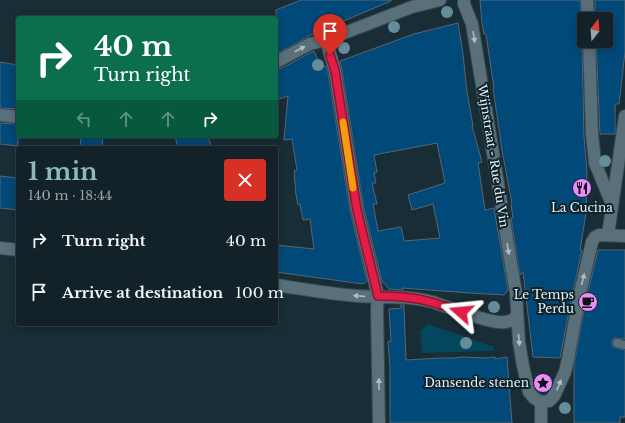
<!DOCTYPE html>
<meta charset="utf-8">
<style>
body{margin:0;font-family:"Libre Baskerville",serif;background:#1f2f34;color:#f1f3f6;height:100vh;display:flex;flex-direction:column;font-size:15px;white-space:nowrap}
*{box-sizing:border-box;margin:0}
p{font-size:13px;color:#9ca4a8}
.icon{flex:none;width:22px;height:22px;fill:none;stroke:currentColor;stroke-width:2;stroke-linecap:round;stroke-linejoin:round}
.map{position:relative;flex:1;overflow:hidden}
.drawer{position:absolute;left:16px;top:146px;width:262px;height:180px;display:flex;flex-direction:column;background:#122228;border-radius:4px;box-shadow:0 2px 10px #0003,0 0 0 1px #313f45}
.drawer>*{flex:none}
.guide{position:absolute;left:16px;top:16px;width:262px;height:122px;border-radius:4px;box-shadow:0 2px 10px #0003,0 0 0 1px #313f45;background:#0b6e4f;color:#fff;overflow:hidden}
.needle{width:26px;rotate:17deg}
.buttons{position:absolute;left:577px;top:12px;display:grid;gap:8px}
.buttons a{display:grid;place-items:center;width:36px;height:36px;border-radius:4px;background:#122228;box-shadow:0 2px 10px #0003,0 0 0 1px #313f45;font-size:20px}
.pin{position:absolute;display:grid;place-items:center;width:34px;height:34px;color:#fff;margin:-41px -17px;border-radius:50% 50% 50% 0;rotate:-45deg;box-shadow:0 0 4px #0007}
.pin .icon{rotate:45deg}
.me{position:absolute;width:44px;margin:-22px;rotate:288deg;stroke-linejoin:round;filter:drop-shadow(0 0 3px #0008)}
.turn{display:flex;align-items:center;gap:14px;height:84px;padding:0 12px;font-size:18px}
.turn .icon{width:52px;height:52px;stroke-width:2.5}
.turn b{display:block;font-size:28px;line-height:34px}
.lanes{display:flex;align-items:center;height:38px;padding:0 12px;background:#0003;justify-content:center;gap:20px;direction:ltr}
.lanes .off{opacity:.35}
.round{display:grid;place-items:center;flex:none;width:42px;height:42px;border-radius:4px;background:#1f2f34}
.headline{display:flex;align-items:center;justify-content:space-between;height:68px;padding:0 12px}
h1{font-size:24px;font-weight:700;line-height:30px;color:#8bbbb9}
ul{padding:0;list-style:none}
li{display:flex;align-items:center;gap:12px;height:52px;padding:0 12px}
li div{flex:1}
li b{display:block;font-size:15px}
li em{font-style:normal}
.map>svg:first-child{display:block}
</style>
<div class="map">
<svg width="625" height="423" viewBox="0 0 625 423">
<rect width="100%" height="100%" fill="#182d35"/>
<!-- green -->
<polygon fill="#04475d" points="428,324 494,347 494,351 422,353 420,331"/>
<!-- building -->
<g fill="#014978" stroke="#566675" fill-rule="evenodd">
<polygon points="301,0 391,0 391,1 308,36 308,37 276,54 276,10"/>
<polygon points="480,0 580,0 581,19 582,23 584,25 584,36 582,38 582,41 584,137 587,172 586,213 580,250 582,250 572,296 560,358 533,357 523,272 520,275 511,218 513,218 511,205 512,204 502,150 493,88 494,88 491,68 486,34 484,34 482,23"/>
<polygon points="595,0 625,0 625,52 619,104 615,104 615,134 600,134 596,41 606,41 606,19 595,19"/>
<path d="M 458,23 L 463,54 L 467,92 L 473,126 L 472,126 L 482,162 L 478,163 L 485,210 L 494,208 L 508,290 L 504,295 L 470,293 L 402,288 L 403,290 L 389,289 L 382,281 L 364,209 L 342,70 L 340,61 L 414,34 ZM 437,143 L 445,183 L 408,195 L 412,210 L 433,204 L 440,238 L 404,241 L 401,227 L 378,231 L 373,204 L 377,204 L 372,183 L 376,183 L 374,173 L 377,172 L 374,155 Z"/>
<polygon points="314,51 321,67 326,66 328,73 350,211 367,281 363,284 276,272 276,245 314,249 310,219 303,220 300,204 298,205 295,189 296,189 294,177 295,177 294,171 297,170 292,139 284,140 288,96 276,100 276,69 280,69"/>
<polygon points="0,62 18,65 18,109 0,108"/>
<polygon points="0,123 18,124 18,146 0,144"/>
<polygon points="81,136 103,136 102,148 80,148"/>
<polygon points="175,136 208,136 211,146 204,148 178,148"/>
<polygon points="0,176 18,178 18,210 0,208"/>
<polygon points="598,250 625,250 625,339 616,338 613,339 612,342 612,345 613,347 625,350 625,417 620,417 620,423 574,423 574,365 586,300"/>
<polygon points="400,305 404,305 404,308 406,360 441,358 454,358 463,357 483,358 495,357 495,359 507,357 512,423 390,423 390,367 388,342 391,341 389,309 402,308"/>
</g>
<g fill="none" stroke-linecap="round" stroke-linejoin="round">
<defs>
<polyline id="lane" points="617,343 625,345"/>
<g id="street">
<polyline points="464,0 464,4 472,24 512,270 516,293 519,342 523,366 529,392 534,398 541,402"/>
<polyline points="587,0 588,19"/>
<polyline points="326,40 335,71 357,210 378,296 377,309 379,423"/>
<polyline points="589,41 592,134 595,163 612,204"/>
<polyline points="276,62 310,44 326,40 412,7 440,0"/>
<polyline points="0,115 18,117"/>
<polyline points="608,235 625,116"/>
<polyline points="0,248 18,250"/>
<path d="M 276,285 C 303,289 330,294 357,296 C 383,298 407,295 433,302 C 443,306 454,309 465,313 C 477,317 511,331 517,314"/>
<polyline points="541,402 549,401 554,396 565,372 568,359 579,298 592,242 595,237 599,235 625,236"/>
<polyline points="541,402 541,423"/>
</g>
</defs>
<!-- lane casing -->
<use href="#lane" stroke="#384a51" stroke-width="10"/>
<!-- street casing -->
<use href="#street" stroke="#384a51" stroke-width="14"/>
<!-- lane -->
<use href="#lane" stroke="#596f7a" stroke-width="8"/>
<!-- street -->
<use href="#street" stroke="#596f7a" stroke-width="12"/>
</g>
<!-- trees -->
<g fill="#668c9c">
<circle cx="447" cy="12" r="6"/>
<circle cx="394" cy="27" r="6"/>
<circle cx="344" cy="48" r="6"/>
<circle cx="318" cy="65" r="6"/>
<circle cx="605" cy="161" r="6"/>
<circle cx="494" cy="307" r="6"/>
<circle cx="466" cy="343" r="6"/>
<circle cx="565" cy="408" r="6"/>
</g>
<!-- one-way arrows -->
<defs><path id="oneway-solid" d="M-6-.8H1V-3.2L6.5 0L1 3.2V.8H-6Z"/></defs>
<g fill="#adbdc5">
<use href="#oneway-solid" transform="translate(474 37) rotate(81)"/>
<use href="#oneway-solid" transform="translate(300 49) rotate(-28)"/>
<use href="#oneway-solid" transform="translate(508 249) rotate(80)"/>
<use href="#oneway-solid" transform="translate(583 279) rotate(-77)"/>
<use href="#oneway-solid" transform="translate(359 296) rotate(-176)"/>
<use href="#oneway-solid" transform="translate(519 340) rotate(84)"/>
<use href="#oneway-solid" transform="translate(379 384) rotate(-91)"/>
<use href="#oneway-solid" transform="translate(559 385) rotate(-67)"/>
</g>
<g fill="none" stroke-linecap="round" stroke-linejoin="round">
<defs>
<path id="route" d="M 330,55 L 335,71 L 357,210 L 378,296 C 396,296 414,297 431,302 C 441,305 451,308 461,312"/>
</defs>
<!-- route casing -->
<use href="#route" stroke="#92132f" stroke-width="10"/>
<!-- route -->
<use href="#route" stroke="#e11d48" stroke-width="7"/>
<!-- slow -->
<polyline stroke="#f59e0b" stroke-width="7" points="343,122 353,188"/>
</g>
<!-- icons -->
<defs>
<symbol id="restaurant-disc" viewBox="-11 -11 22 22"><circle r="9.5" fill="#ec8cfb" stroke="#0f232b"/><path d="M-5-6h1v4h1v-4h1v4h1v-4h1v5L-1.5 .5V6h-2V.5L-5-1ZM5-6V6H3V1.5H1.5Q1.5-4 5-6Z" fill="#111"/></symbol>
<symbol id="cafe-disc" viewBox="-11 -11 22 22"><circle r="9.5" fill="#ec8cfb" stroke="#0f232b"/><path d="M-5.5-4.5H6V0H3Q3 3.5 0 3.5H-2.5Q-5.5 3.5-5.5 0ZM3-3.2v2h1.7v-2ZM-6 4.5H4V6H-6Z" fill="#111"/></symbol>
<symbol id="sight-disc" viewBox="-11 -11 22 22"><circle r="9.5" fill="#ec8cfb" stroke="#0f232b"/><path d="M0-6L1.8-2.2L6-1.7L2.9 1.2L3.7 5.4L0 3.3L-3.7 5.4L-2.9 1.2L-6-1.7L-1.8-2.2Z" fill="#111"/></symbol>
</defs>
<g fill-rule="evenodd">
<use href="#restaurant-disc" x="571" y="177" width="22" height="22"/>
<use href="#cafe-disc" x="577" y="291" width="22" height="22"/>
<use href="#sight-disc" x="532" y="372" width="22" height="22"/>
</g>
<g text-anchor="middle" stroke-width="4" stroke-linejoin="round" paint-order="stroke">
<!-- street labels -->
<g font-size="12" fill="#e5f1f7" stroke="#0f232b">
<text transform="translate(493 156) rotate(81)" y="4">Wijnstraat - Rue du Vin</text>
</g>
<!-- poi labels -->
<g font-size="12" fill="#e5f1f7" stroke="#0f232b" text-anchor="end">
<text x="582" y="212" text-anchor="middle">La Cucina</text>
<text x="574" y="299">Le Temps<tspan x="574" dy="14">Perdu</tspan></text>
<text x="529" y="387">Dansende stenen</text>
</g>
</g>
</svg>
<div class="buttons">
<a><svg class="needle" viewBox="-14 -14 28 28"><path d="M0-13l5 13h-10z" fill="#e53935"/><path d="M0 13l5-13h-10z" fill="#9ca4a8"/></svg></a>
</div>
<div class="pin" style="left:330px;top:55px;background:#d93025"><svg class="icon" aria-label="arrive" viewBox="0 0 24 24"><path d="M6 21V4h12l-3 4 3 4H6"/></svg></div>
<svg class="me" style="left:461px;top:312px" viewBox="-20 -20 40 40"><path d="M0-17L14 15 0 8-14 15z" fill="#e11d48" stroke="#fff" stroke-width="4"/></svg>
<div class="guide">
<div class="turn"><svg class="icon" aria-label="right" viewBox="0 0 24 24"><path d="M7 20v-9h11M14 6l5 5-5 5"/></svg><div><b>40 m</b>Turn right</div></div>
<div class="lanes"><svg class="icon off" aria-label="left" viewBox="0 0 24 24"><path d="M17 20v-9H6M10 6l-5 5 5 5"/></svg><svg class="icon off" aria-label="ahead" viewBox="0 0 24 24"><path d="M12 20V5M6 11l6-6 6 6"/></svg><svg class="icon off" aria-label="ahead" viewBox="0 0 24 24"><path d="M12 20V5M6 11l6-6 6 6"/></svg><svg class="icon" aria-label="right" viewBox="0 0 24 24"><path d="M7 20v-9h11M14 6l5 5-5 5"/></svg></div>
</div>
<section class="drawer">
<div class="headline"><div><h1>1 min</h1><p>140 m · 18:44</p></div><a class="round" style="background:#d93025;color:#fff"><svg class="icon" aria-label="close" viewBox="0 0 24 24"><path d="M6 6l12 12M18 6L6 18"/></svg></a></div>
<ul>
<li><svg class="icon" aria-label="right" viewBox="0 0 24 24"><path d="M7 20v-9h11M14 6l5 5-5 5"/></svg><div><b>Turn right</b></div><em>40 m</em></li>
<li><svg class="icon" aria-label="arrive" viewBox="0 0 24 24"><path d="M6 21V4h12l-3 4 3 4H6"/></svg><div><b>Arrive at destination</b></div><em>100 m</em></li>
</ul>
</section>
</div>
